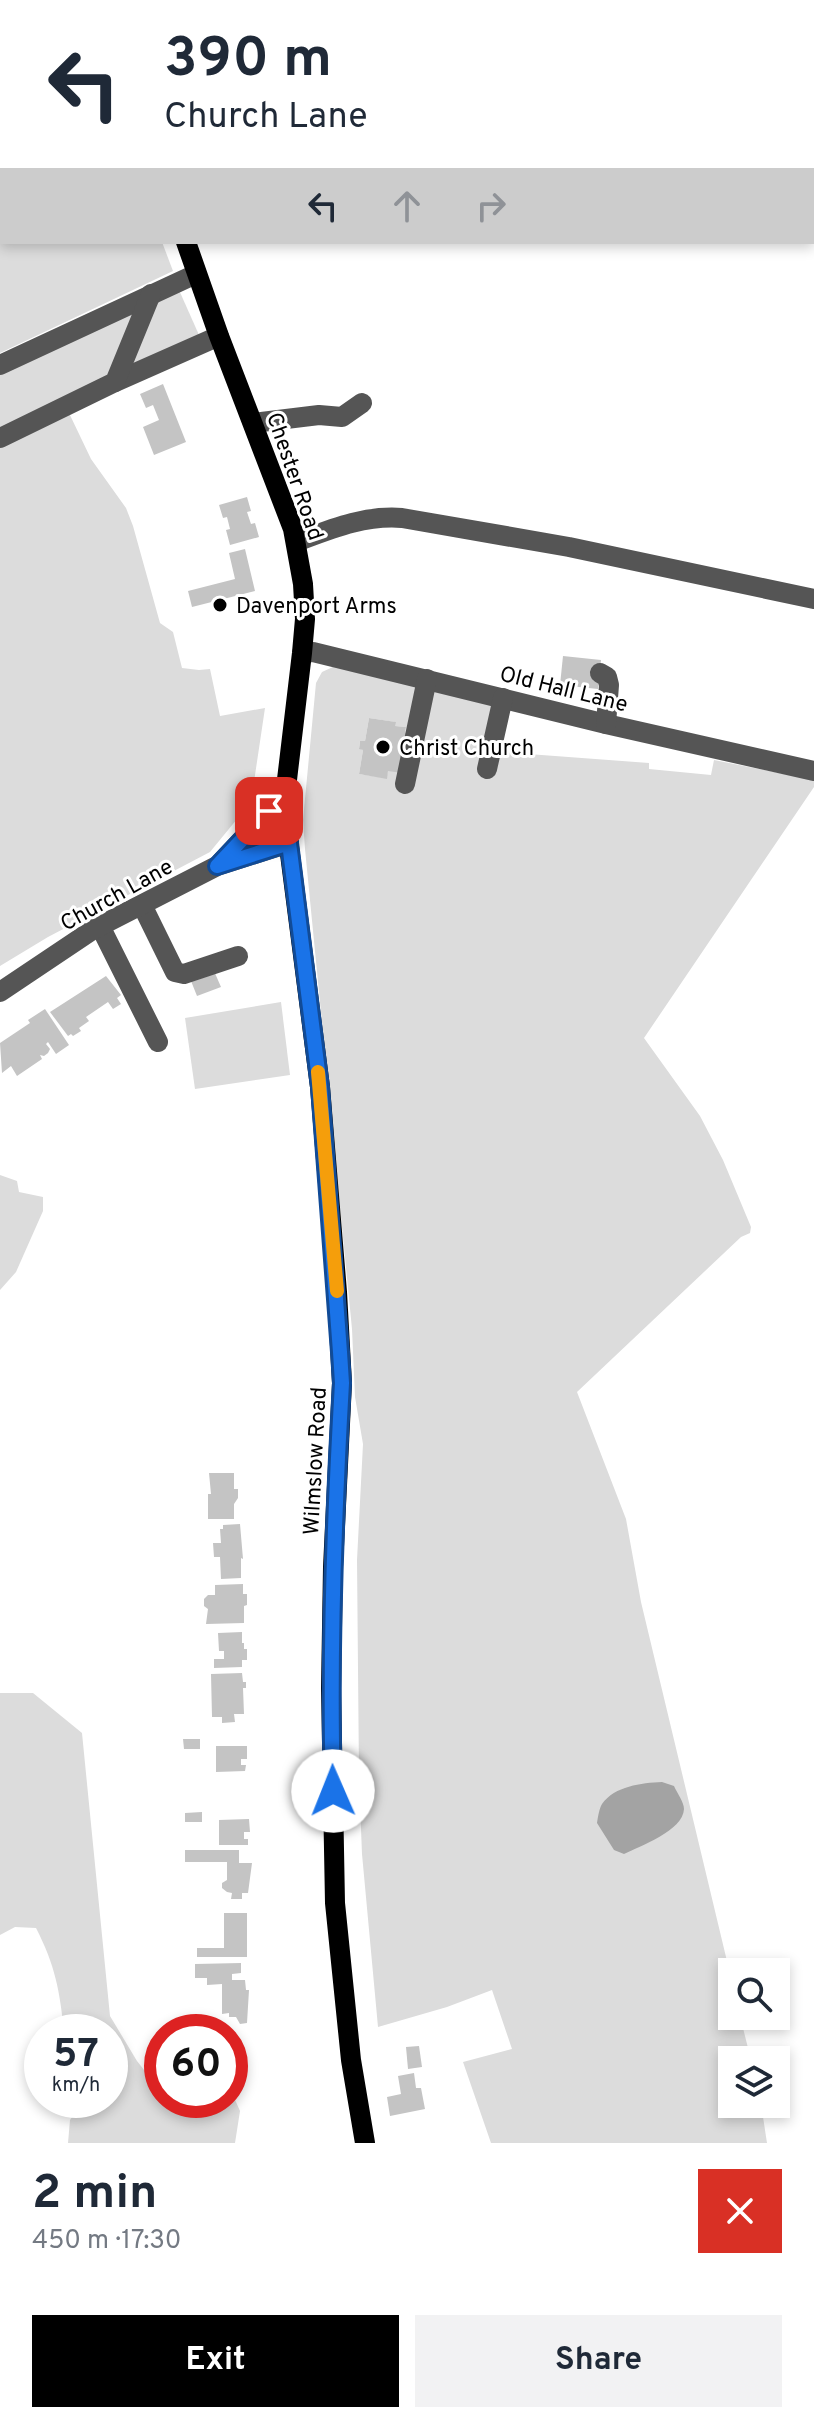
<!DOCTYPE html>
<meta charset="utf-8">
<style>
body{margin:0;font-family:Overpass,sans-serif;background:#f2f2f3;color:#1f2937;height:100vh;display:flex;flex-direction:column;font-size:30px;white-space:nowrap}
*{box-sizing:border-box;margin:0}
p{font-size:26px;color:#747a83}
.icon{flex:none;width:44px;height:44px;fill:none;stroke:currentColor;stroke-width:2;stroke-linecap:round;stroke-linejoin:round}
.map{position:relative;height:2143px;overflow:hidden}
.details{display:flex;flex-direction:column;background:#fff;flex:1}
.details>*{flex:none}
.top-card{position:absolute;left:0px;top:0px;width:814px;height:244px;box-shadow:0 4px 12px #0003;background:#fff;color:#1f2937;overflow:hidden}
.tools{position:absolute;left:718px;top:1958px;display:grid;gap:16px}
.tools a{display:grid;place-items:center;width:72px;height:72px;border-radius:0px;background:#fff;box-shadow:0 4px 12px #0003;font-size:40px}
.speed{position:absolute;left:24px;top:2014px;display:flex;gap:16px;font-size:40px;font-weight:700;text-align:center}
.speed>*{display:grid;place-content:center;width:104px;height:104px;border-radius:50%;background:#fff;box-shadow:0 4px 12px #0003;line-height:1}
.speed small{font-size:20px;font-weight:400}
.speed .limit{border:12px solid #d22;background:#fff;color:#111}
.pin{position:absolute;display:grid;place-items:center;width:68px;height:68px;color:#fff;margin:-34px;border-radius:16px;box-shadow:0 4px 12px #0006}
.me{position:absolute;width:88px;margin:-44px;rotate:359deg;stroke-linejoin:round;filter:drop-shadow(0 0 6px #0008)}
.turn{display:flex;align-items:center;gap:28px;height:168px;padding:0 32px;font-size:36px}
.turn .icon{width:104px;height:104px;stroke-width:2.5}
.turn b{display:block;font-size:56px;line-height:68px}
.lanes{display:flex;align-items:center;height:76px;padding:0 32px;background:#0003;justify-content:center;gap:40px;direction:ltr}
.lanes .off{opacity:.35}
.round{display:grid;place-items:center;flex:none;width:84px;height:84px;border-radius:0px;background:#f2f2f3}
.summary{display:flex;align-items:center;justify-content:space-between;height:136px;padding:0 32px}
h1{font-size:48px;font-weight:700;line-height:60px}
.button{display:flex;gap:16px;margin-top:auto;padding:16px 32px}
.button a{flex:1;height:92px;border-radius:0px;background:#000;color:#fff;font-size:32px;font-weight:700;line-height:92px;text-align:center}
.button a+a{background:#f2f2f3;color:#1f2937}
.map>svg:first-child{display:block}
</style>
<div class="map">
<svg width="814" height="2143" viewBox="0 0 814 2143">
<rect width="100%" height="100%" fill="#fff"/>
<!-- green -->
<g fill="#dcdcdc" fill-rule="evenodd">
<polygon points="0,87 2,87 2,242 162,242 173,271 0,353"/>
<polygon points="179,290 199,335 128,369 154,303"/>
<polygon points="137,306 109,377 0,428 0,373"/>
<polygon points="69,413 91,459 126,508 133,526 160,623 173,632 182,668 199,670 210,669 220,716 265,708 251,802 210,852 48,937 0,966 0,447"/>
<path d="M 335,666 L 496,704 L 487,751 L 649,763 L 649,769 L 711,775 L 714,760 L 814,780 L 814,787 L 644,1038 L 700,1116 L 723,1160 L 751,1227 L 750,1233 L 741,1237 L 577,1392 L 626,1519 L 641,1602 L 732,1982 L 732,2016 L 740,2016 L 751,2060 L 732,2060 L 732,2104 L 761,2104 L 767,2143 L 491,2143 L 463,2062 L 512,2049 L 492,1990 L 447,2007 L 378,2027 L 362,1854 L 359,1777 L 357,1560 L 363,1444 L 355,1397 L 352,1329 L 305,849 L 303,820 L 316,683 L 322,672 ZM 369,718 L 395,722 L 395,726 L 406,727 L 405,733 L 409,734 L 388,771 L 386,778 L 359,774 L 363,750 L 359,748 L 360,741 L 365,741 Z"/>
<polygon points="281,1002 290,1075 195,1089 185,1018"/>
<polygon points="0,1175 17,1181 19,1192 43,1197 43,1211 16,1272 0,1290"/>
<path d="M 0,1693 L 33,1693 L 82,1733 L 110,2016 L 137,2061 L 162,2093 L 162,2100 L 230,2100 L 230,2093 L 232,2093 L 240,2111 L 235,2143 L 68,2143 L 70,2120 L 84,2100 L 110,2100 L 110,2032 L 64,2032 C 60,1991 55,1965 36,1928 L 15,1927 L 0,1935 Z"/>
</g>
<!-- water -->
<path fill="#a3a3a3" d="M 662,1782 L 674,1786 C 677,1793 684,1802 684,1809 C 683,1831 640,1846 624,1854 L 614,1850 L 597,1823 C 598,1817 599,1809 602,1804 C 615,1786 641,1783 662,1782 Z"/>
<!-- building -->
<g fill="#c4c4c4">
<polygon points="163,384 186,442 154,455 143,427 159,420 153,405 146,408 140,394"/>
<polygon points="247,497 251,511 247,512 251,524 255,523 259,537 230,545 226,530 230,529 227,517 223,518 219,505"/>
<polygon points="245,549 255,591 192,607 188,591 235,579 229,553"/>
<polygon points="563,656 601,660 598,689 560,685"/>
<polygon points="369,718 396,722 395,726 406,727 405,733 409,733 402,773 388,771 387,779 359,774 363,750 359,749 360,741 365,741"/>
<polygon points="214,971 221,987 197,996 191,981"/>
<polygon points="106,976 121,995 117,998 121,1004 113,1009 108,1002 86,1017 89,1021 79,1028 81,1031 73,1036 71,1034 68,1036 50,1012"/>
<polygon points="45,1009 69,1045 56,1054 48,1042 46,1044 50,1049 48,1053 44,1056 40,1055 42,1059 17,1076 11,1066 2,1073 0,1043 30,1023 28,1020"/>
<polygon points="209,1473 234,1473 234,1489 238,1489 238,1498 234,1504 234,1519 208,1519 208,1494 211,1494"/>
<polygon points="240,1524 243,1559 241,1558 241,1578 221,1579 220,1557 214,1557 213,1543 221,1543 220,1529 223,1529 223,1525"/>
<polygon points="243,1584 243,1594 247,1594 247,1605 244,1606 244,1623 206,1624 208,1609 204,1606 204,1599 208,1595 215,1595 215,1585"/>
<polygon points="242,1632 242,1643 244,1643 244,1649 247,1649 247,1660 242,1660 242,1667 214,1668 214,1659 224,1659 224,1651 219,1651 218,1633"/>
<polygon points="242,1673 243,1682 246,1682 246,1688 243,1688 244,1714 234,1714 235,1722 222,1723 222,1717 212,1717 211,1674"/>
<polygon points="183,1739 200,1739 200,1749 184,1749"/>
<polygon points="216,1746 247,1746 247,1759 241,1759 241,1765 246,1765 245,1771 216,1772"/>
<polygon points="202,1812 202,1822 185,1822 185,1813"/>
<polygon points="249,1819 250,1832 244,1832 244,1839 248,1839 248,1845 219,1845 219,1820"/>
<polygon points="185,1850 239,1850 239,1863 252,1863 248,1893 242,1893 242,1899 231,1899 232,1893 227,1892 222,1888 222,1883 227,1880 227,1862 185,1862"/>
<polygon points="224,1913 247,1913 247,1957 197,1957 197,1948 224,1948"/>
<polygon points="241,1963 241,1973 232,1974 232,1980 245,1980 246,1990 249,1990 247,2023 240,2024 236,2017 229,2017 229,2013 222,2014 222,1984 207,1985 207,1978 195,1978 195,1964"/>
<polygon points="419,2046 422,2067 408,2069 406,2047"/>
<polygon points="414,2073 416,2088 421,2088 425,2109 390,2116 387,2097 401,2094 398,2076"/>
</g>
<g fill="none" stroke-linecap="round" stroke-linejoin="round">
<!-- minor -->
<g stroke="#555" stroke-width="20">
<polyline points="506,2 507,0"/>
<polyline points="0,365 196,274"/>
<polyline points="115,382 219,336"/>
<polyline points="253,423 319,415 342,417 362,403"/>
<polyline points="0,438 115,382 151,294"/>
<path d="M 296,542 C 331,529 364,515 402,518 L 569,547 L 814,599"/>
<polyline points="302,653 313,652 606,724 814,771"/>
<polyline points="600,673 607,677 609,685 606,724"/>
<polyline points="487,769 503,698"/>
<polyline points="405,784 427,679"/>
<polyline points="220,863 286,793"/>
<polyline points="142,905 175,972 184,974 238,956"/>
<polyline points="100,926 158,1042"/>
<polyline points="0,992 94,929 217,866 289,843"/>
</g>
<!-- major -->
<g stroke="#000" stroke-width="20">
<polyline points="139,0 139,2"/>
<polyline points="186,242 219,336 293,529 303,584 305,619 302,653 286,788 287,831 320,1087 337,1292 342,1383 333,1567 331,1688 335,1903 351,2060 365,2143"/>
</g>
</g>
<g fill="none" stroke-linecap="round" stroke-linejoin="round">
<defs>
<path id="route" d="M 269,811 L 217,866 L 289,843 L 320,1087 L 340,1352 L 342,1383 C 334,1519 329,1654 333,1791"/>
</defs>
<!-- route casing -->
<use href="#route" stroke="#114b97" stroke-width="20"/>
<!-- route -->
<use href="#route" stroke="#1a73e8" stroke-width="14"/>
<!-- slow -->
<polyline stroke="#f59e0b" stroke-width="14" points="318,1072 337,1291"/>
</g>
<!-- markers -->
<g fill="#000" stroke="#fff" stroke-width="3">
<circle cx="220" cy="605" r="8"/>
<circle cx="383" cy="747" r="8"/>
</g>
<g text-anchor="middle" stroke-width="6" stroke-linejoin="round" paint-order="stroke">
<!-- street labels -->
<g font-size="22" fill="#000" stroke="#fff">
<text transform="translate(296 476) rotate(71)" y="8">Chester Road</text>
<text transform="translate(564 688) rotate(14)" y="8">Old Hall Lane</text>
<text transform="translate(116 894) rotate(-29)" y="8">Church Lane</text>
<text transform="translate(314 1461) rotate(-87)" y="8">Wilmslow Road</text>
</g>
<!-- poi labels -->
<g font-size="22" fill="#000" stroke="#fff" text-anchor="start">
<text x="236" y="613">Davenport Arms</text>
<text x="399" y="755">Christ Church</text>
</g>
</g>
</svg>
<div class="tools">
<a><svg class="icon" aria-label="search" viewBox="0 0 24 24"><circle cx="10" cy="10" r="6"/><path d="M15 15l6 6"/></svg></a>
<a><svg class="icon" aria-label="layers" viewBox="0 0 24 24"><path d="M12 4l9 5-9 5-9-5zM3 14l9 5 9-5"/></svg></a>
</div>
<div class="speed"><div>57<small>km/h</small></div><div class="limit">60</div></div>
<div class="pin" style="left:269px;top:811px;background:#d93025"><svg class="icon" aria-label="arrive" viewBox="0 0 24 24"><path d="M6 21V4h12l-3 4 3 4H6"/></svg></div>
<svg class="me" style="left:333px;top:1791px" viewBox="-20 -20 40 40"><circle r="19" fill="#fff"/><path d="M0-13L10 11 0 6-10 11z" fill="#1a73e8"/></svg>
<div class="top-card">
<div class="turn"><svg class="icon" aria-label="left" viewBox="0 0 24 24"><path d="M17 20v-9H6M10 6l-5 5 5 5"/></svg><div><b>390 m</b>Church Lane</div></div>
<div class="lanes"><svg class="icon" aria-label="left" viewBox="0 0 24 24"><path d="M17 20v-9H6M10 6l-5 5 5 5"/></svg><svg class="icon off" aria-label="ahead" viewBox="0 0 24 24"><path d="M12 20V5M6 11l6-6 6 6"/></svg><svg class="icon off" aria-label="right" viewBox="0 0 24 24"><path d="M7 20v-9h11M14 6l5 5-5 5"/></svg></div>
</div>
</div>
<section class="details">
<div class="summary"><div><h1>2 min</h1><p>450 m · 17:30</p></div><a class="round" style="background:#d93025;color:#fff"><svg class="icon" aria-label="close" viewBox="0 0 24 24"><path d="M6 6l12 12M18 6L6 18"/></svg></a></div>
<div class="button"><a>Exit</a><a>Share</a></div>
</section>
